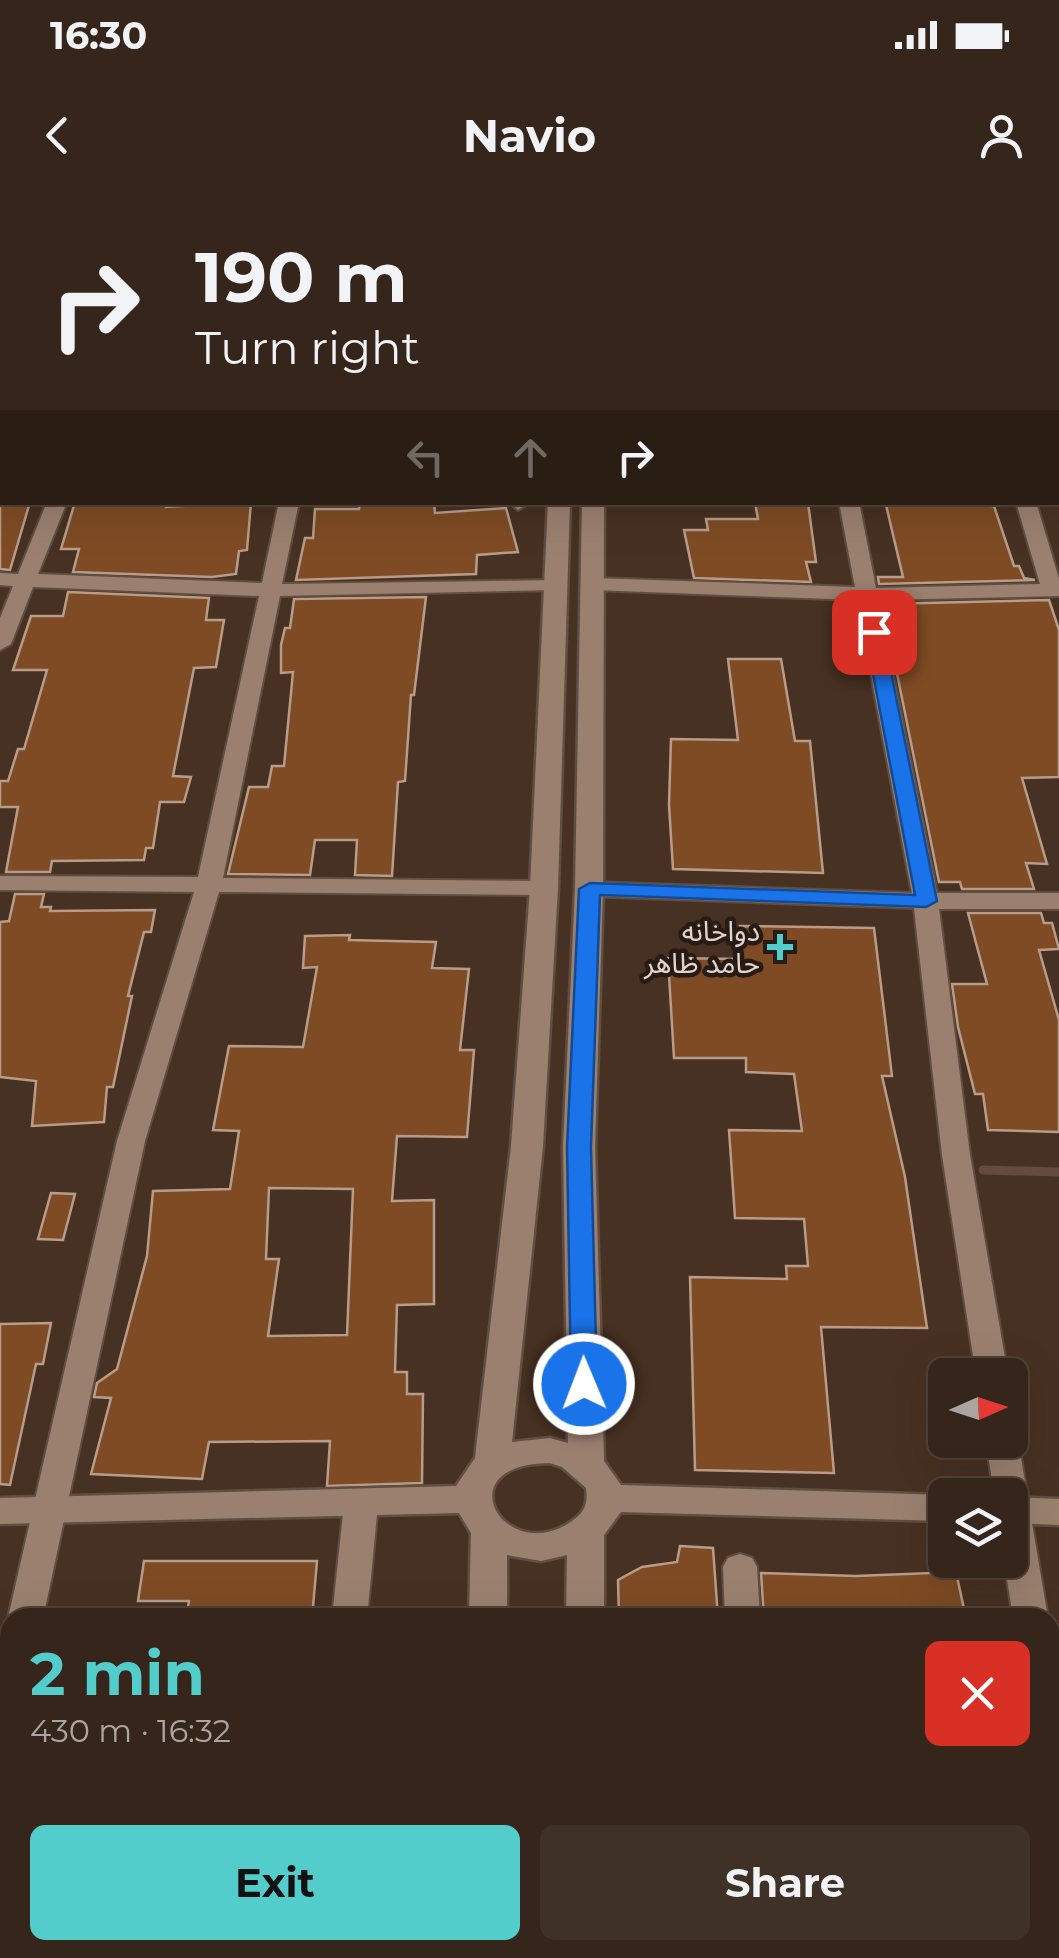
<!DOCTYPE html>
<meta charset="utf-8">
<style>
body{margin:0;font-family:Montserrat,"Noto Sans Arabic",sans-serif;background:#403127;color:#f1f3f6;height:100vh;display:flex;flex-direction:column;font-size:38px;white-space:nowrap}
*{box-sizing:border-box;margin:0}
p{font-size:32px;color:#aaa5a2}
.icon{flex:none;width:55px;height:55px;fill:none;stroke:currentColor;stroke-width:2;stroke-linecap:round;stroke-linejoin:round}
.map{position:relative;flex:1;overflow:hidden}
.drawer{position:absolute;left:0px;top:1408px;width:1060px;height:352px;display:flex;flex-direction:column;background:#35251a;border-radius:30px 30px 0 0;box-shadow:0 10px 40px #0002,0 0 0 2px #4f4239}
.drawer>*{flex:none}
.guide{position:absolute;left:0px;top:0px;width:1060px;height:305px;box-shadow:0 10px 40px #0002,0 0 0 2px #4f4239;background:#35251a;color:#f1f3f6;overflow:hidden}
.needle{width:65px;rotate:87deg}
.controls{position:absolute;left:928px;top:1158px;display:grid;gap:20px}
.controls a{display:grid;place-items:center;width:100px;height:100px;border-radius:15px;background:#35251a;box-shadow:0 10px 40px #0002,0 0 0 2px #4f4239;font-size:50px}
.pin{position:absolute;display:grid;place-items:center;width:85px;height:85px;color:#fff;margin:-42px;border-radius:20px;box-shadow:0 5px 15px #0006}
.me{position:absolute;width:110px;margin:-55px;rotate:359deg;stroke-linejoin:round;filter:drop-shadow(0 0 8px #0008)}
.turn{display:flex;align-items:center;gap:35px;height:210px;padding:0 30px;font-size:45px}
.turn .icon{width:130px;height:130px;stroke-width:2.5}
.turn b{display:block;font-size:70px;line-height:85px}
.lanes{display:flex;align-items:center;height:95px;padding:0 30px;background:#0003;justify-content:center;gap:50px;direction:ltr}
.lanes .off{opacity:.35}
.round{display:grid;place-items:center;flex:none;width:105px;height:105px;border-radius:15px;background:#403127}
.headline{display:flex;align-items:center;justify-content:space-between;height:170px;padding:0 30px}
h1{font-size:60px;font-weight:700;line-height:75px;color:#53cdcb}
.action{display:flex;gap:20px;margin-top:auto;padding:20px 30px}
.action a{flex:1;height:115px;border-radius:15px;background:#53cdcb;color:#111;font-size:40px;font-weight:700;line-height:115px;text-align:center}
.action a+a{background:#403127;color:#f1f3f6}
.status{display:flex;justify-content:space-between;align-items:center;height:70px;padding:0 50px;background:#35251a;direction:ltr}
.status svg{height:28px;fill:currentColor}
header{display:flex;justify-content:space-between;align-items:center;height:130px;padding:0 30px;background:#35251a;font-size:45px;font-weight:700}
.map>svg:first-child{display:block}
</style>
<div class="status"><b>16:30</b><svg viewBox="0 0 49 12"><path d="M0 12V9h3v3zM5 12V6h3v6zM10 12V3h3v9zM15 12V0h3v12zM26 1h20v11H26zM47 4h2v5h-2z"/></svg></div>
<header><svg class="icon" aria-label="back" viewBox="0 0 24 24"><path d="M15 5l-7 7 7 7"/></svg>Navio<svg class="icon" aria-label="person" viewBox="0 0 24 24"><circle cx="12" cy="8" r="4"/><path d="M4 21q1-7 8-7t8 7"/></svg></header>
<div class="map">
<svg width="1059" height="1758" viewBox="0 0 1059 1758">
<rect width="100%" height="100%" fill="#473122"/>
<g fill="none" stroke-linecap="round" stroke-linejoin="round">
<!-- stream -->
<polyline stroke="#634c3e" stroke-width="9" points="983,970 1059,972"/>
</g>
<!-- building -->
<g fill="#7e4b24" stroke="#b79c8a" stroke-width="2.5" fill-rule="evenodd">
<polygon points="0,302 30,302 10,370 0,369"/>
<polygon points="75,302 167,302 166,307 251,302 247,350 239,351 236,374 212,377 73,372 79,349 61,349"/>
<polygon points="360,302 434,302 435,313 506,308 518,352 477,355 476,374 296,380 305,338 313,338 315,309 359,309"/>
<polygon points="890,302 994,306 1014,366 1019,366 1024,378 1035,380 879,384 878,377 903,377 886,305"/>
<polygon points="755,303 808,303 816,362 806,362 811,382 694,378 684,330 708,330 706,319 758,319"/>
<polygon points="68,392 209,398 206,420 224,420 216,467 194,468 173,576 191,577 184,602 160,602 153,648 146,648 144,660 52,661 50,672 6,672 18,607 0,607 0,581 8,581 18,549 24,549 47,470 13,470 31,416 63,416"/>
<polygon points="426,397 414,495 411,495 405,581 398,582 392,676 355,675 357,640 315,640 310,675 228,674 249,587 268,587 272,566 284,566 293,472 281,473 281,445 285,428 290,428 294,399"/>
<polygon points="1049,400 1059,430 1059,577 1022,578 1047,664 1026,663 1034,689 962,689 960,682 939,682 883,404"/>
<polygon points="728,459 781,459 795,541 810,541 823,673 673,669 669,605 671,539 738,540"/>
<polygon points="15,694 44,694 41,707 51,707 50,711 155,710 151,732 144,732 128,796 132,796 113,887 107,887 104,922 32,926 36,881 0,877 0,722 9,721"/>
<polygon points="968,713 1041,713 1044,723 1052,723 1059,749 1039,750 1059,820 1059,932 988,930 983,894 975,894 958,827 952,784 987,784"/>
<polygon points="740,726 874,728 892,876 882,876 905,977 927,1128 821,1127 834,1273 695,1270 690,1077 787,1079 786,1066 808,1066 804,1019 735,1018 729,930 802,931 794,874 746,872 746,858 674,858 668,758 741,759"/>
<path d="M 350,735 L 349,740 L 436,742 L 432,768 L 469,769 L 460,850 L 474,850 L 467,937 L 397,936 L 392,1001 L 434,1000 L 434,1104 L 397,1105 L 395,1172 L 407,1172 L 407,1194 L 423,1194 L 422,1283 L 327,1286 L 330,1241 L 209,1242 L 202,1279 L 91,1274 L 111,1198 L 94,1197 L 97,1183 L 117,1169 L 147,1056 L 153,991 L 230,989 L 239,931 L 213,930 L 229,846 L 303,847 L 317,767 L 303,768 L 305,736 ZM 269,988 L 353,989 L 347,1135 L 268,1136 L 279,1059 L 266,1059 Z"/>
<polygon points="51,993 75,994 63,1040 38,1039"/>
<polygon points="51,1123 43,1164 36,1164 10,1285 0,1284 0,1124"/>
<polygon points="680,1346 713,1348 718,1418 619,1418 618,1380 642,1367 677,1362"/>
<polygon points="144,1361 317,1361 312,1418 186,1418 189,1401 138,1401"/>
<polygon points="956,1372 966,1418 764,1418 761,1373 856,1376"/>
</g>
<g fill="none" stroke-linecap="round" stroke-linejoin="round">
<defs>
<g id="minor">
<polygon points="532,0 548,0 548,2 533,2"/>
<polygon points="794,0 810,0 810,2 795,2"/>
<polygon points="930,0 946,0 946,2 931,2"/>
<polygon points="2,32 2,46 0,47 0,33"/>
<rect x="1058" y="183" width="1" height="10"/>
<rect x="1058" y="252" width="1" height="12"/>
<polygon points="47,302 67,302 38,374 262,383 279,302 299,302 282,384 563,380 566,384 556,390 280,396 223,678 544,681 556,688 544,695 219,692 145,941 43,1418 10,1418 10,1423 8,1418 117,941 194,692 0,690 0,676 198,677 259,396 33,387 11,444 0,450 0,418 13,386 0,385 0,373 18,374"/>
<polygon points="508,302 528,302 528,304 518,310"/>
<polygon points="839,302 859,302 876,388 1040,384 1016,302 1036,302 1059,379 1059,396 878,400 937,693 1059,693 1059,709 939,709 970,955 1008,1175 976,1175 942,955 914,708 589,696 577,689 589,682 912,693 857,400 593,390 583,384 593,378 855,387"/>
<polygon points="1010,1231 1018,1240 1048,1418 1013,1418 1004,1360 1010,1360 1010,1295 994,1295 986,1240 1010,1240"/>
<polygon points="361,1292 373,1295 378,1304 367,1418 332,1418 344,1304 349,1295"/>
<polygon points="740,1354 752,1358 757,1367 760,1418 725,1418 723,1367 728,1358"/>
<polygon points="10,1470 10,1540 0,1544 0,1473"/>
<polygon points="1050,1514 1059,1517 1059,1598 1050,1595"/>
<polygon points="293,1750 333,1750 332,1758 292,1758"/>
</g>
<g id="secondary">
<rect x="559" y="0" width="16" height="2"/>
<rect x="588" y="0" width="16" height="2"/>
<path d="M 548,302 L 570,302 L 558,688 L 543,946 L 512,1242 L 550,1238 L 568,1243 L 563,947 L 575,689 L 582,302 L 604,302 L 603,689 L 595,947 L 604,1261 L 621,1285 L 945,1295 L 945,1321 L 621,1312 L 604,1335 L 604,1418 L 566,1418 L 567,1355 L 541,1361 L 507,1355 L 507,1418 L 469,1418 L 471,1333 L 459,1313 L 0,1324 L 0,1298 L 456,1286 L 475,1258 L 511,946 L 530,688 ZM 550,1263 L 562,1267 L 586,1288 C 588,1304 585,1312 572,1321 C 505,1368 443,1264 550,1263 Z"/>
<polygon points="1010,1297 1059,1299 1059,1325 1010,1323"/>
<rect x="459" y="1750" width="44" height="8"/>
<rect x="559" y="1750" width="44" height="8"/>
</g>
</defs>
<!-- minor casing -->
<use href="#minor" stroke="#604e40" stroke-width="4"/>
<!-- secondary casing -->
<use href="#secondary" stroke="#604e40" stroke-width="5"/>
<!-- minor -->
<use href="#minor" fill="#9b806f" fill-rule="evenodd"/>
<!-- secondary -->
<use href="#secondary" fill="#9b806f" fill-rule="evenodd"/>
</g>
<!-- route -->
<polygon fill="#1a73e8" stroke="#114b97" stroke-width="2.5" points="874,427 883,432 937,701 926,707 600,695 591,947 597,1184 594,1191 575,1191 571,1184 567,947 579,689 590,683 915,695 865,432"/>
<!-- markers -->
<path fill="#53cdcb" stroke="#261c15" stroke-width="4" d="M775 732h10v10h10v10h-10v10h-10v-10h-10v-10h10z"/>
<g text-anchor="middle" stroke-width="9" stroke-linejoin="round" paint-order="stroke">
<!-- poi labels -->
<g font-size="28" fill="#e4d5cc" stroke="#261c15" text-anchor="end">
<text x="760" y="741">دواخانه<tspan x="760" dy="32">حامد ظاهر</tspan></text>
</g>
</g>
</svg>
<div class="controls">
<a><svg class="needle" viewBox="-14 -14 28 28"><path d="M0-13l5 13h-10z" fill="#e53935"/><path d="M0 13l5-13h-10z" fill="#aaa5a2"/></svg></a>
<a><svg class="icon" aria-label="layers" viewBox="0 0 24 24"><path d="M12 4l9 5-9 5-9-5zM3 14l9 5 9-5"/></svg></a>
</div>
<div class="pin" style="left:874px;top:432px;background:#d93025"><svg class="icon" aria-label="arrive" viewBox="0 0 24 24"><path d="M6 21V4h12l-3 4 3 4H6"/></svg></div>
<svg class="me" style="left:584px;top:1184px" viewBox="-20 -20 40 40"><circle r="17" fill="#1a73e8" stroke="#fff" stroke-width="3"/><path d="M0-11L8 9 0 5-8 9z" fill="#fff"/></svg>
<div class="guide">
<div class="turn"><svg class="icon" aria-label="right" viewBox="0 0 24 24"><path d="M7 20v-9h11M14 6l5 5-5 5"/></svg><div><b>190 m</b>Turn right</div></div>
<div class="lanes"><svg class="icon off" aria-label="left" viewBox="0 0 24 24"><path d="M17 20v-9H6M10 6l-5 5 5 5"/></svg><svg class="icon off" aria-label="ahead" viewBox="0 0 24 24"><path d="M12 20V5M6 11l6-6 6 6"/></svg><svg class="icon" aria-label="right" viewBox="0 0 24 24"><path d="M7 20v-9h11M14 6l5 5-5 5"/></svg></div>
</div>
<section class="drawer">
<div class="headline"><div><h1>2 min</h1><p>430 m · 16:32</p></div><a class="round" style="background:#d93025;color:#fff"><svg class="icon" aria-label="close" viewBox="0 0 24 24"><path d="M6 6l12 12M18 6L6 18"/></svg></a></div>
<div class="action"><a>Exit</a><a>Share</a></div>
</section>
</div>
